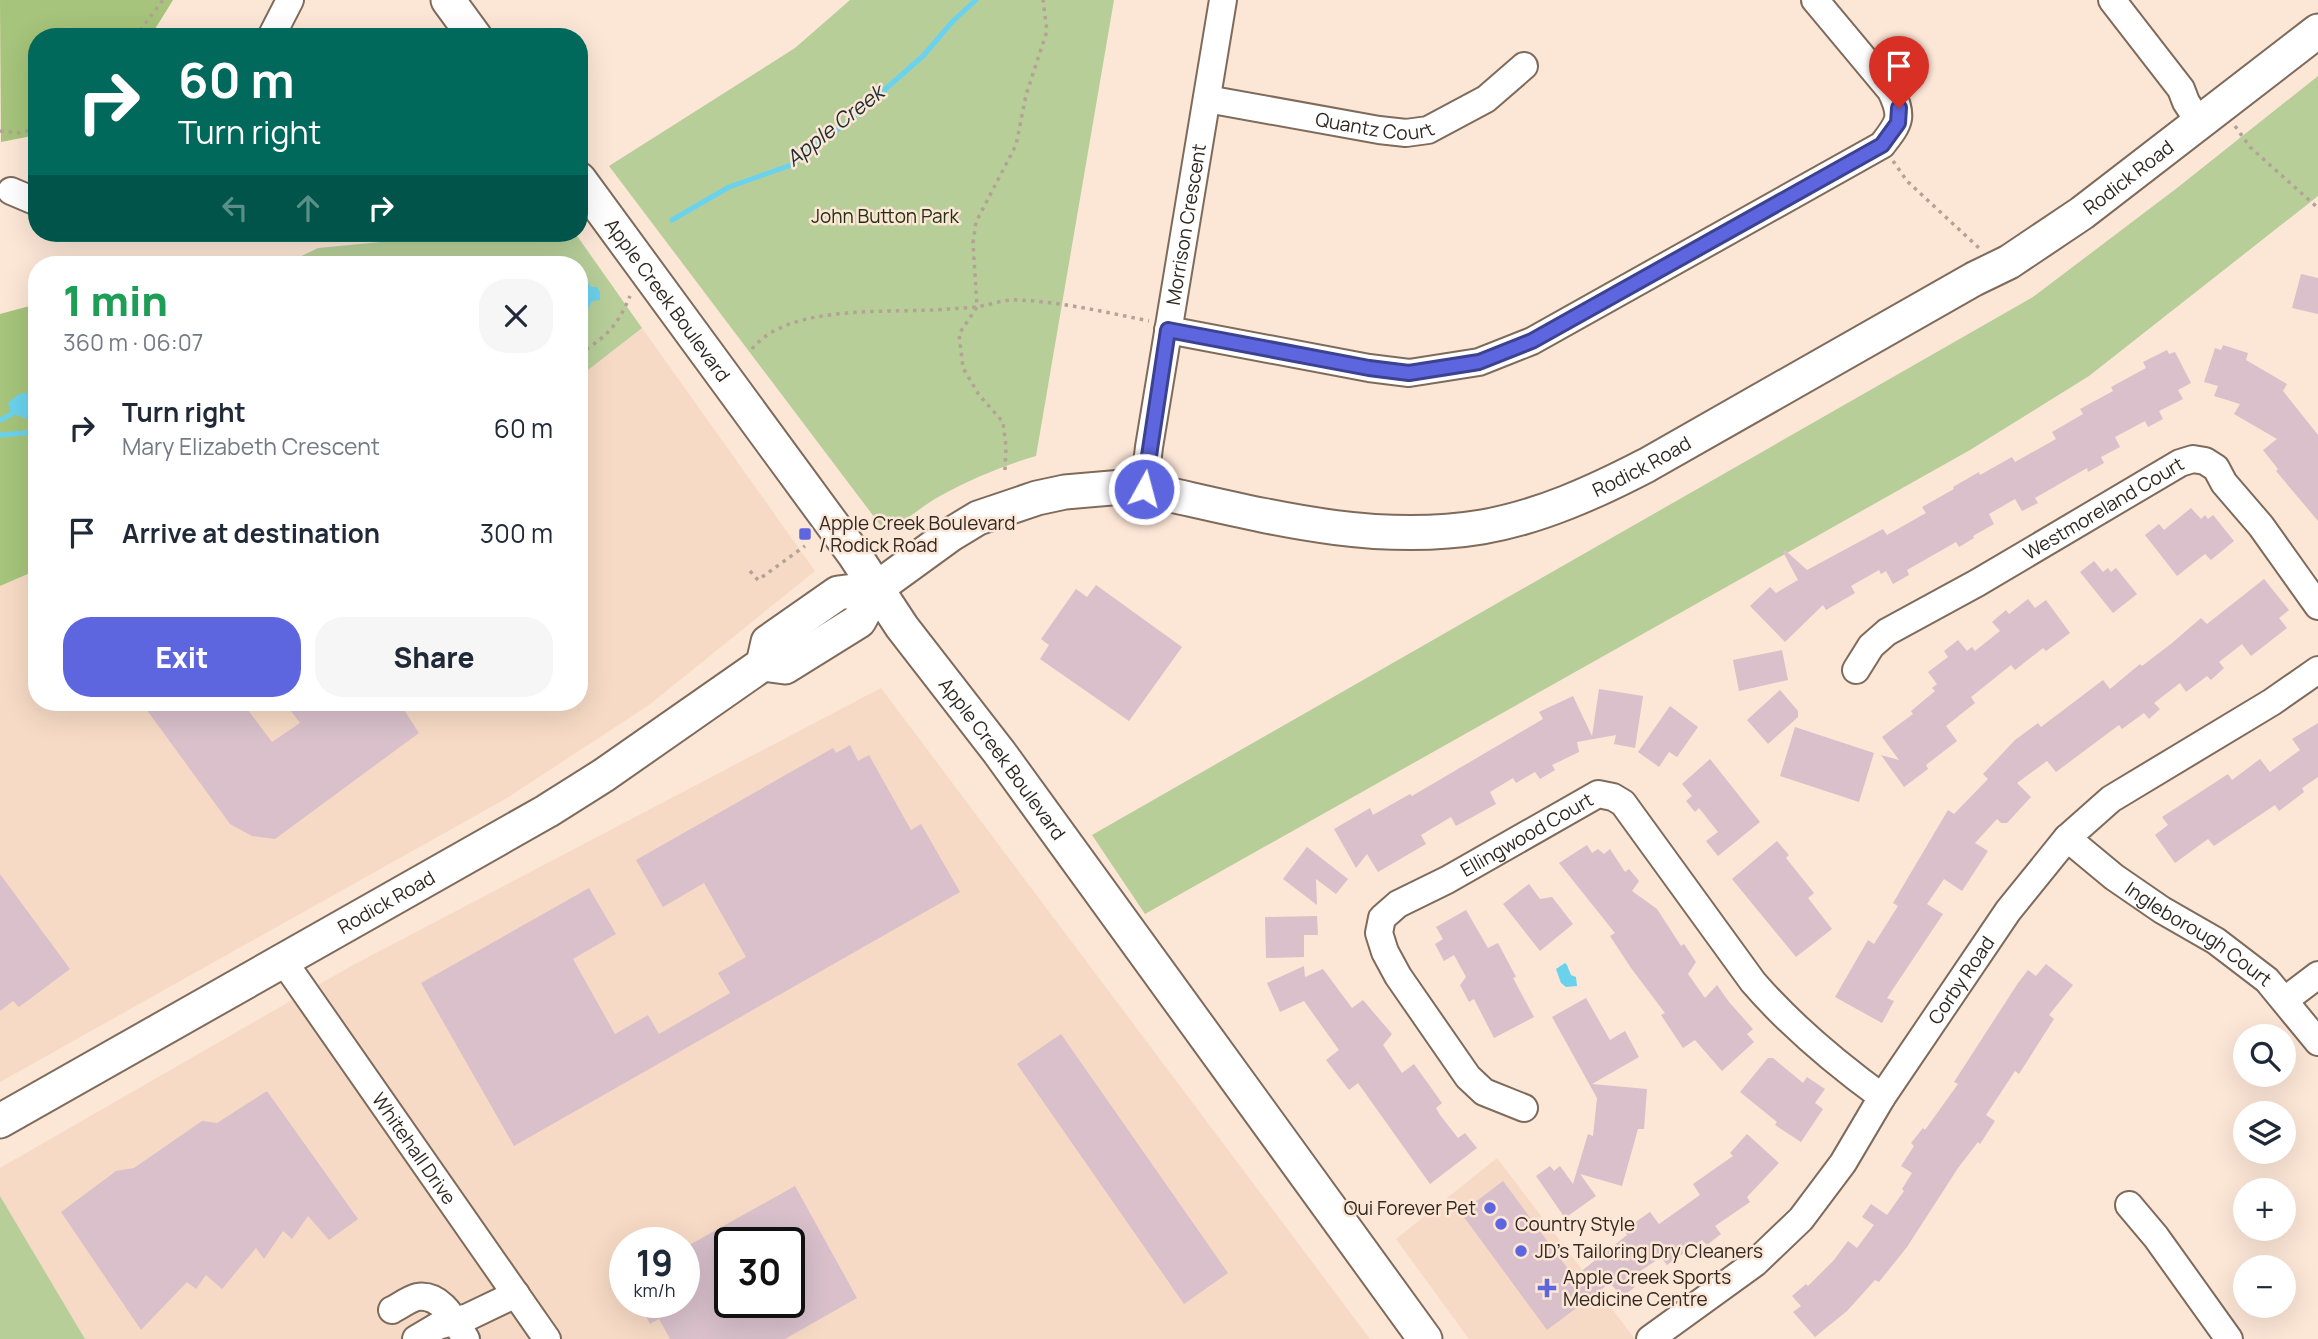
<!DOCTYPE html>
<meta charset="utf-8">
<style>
body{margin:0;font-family:Manrope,sans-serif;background:#f6f6f7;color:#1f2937;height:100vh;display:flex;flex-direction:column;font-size:26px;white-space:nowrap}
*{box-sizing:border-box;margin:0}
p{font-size:23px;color:#747a83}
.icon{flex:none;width:38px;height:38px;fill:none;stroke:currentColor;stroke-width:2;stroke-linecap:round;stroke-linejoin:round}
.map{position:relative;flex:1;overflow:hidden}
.panel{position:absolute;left:28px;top:256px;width:560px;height:455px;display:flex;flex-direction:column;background:#fff;border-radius:28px;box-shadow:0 7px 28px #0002}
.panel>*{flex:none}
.banner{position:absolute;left:28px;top:28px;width:560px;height:214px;border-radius:28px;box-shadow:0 7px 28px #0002;background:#00695c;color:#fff;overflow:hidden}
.tools{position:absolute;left:2233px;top:1024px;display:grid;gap:14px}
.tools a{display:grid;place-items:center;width:63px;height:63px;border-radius:50%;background:#fff;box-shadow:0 7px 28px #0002;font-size:35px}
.speed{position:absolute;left:609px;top:1227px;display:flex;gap:14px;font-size:35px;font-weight:700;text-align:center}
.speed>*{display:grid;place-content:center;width:91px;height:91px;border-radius:50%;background:#fff;box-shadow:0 7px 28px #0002;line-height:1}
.speed small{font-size:18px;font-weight:400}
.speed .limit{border:4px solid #111;border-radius:10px;background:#fff;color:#111}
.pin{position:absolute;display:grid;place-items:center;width:60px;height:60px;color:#fff;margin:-72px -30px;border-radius:50% 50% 50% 0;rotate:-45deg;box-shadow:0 0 7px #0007}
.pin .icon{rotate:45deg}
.me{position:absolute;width:77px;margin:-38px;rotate:7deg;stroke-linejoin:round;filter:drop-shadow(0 0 5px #0008)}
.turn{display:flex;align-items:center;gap:24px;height:147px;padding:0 35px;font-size:32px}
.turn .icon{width:91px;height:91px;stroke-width:2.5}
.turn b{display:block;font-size:49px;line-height:60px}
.lanes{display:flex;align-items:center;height:66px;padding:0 35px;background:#0003;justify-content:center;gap:35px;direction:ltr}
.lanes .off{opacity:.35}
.round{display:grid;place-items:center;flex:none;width:74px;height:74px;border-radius:28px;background:#f6f6f7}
.head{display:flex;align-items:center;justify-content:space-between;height:119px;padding:0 35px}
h1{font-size:42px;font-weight:800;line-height:52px;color:#1e9e55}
.action{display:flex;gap:14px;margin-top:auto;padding:14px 35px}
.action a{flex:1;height:80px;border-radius:28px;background:#5d66de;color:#fff;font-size:28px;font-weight:800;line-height:80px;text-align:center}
.action a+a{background:#f6f6f7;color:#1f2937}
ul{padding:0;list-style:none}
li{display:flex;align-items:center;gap:21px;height:105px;padding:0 35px}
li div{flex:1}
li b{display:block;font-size:26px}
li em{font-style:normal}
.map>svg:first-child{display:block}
</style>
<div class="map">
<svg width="2318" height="1339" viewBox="0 0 2318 1339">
<rect width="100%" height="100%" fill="#fce6d6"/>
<!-- built -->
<g fill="#f6dac5" fill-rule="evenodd">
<polygon points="642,328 815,571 649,705 507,798 0,1082 0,586 37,570 37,702 579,702 579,377"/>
<path d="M 881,688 L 1370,1339 L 85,1339 L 0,1196 L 0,1168 L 353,965 ZM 625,1242 L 684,1242 L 684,1302 L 625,1302 ZM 730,1242 L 789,1242 L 789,1302 L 730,1302 Z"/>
<polygon points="1497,1158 1635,1339 1469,1339 1396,1239"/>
</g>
<!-- green -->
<g fill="#b7ce99">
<path d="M 850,0 L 1114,0 L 1036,456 C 1002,466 971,479 940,496 C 920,507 905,523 884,530 L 609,166 L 795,48 Z"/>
<polygon points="2318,76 2318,196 2089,376 1970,450 1145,914 1092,835 2033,297 2177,188"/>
<polygon points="475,233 575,233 642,328 579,377 579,264 285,264 318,248"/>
<polygon points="0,1196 85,1339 0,1339"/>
</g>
<!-- forest -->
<g fill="#a6c47b">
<polygon points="0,0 173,0 150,37 37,37 37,135 1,142"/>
<polygon points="37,304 37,570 0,586 0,314"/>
</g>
<!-- water -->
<g fill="#6bd2ee">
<polygon points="581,271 591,287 597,287 600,292 600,300 582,303 579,301 582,290 579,286"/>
<polygon points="37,391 37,419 27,419 11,413 8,403 19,394"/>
<polygon points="1565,963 1567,965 1571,975 1576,977 1577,986 1566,987 1561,983 1556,969"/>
</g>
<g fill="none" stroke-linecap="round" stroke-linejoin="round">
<!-- stream -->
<g stroke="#6bd2ee" stroke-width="5">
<polyline points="672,220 729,187 791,165 849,121 923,56 953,21 976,0"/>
<polyline points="579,315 584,312 589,301"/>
<polyline points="0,420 12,414"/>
<polyline points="0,435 37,432"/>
</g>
</g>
<!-- building -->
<g fill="#d9c0cb" fill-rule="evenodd">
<polygon points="2301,274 2318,278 2318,314 2292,308"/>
<polygon points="2223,345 2248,353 2246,360 2287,384 2283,391 2318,435 2318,521 2276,471 2278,469 2263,450 2277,439 2234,414 2240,404 2214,396 2218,386 2204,382 2215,348 2221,350"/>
<polygon points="2167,350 2169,354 2175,352 2191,383 2178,390 2183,399 2159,411 2163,419 2148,427 2145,421 2115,437 2120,447 2101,457 2104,463 2088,472 2087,468 2035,498 2038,503 2022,511 2015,499 1989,514 1994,524 1973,536 1974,538 1959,547 1956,542 1907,570 1909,575 1893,584 1886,571 1881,574 1879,570 1851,586 1855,593 1826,610 1823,605 1785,642 1750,606 1770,587 1776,593 1798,580 1783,552 1785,550 1807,570 1883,529 1887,535 1926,513 1922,507 1954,489 1953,487 1979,472 1980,475 2012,457 2015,462 2056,439 2052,432 2083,414 2080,409 2113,391 2111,387 2146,368 2143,362"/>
<polygon points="2191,508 2201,519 2205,515 2208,519 2213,515 2234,541 2211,560 2205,554 2177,576 2145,535 2159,524 2164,530"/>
<polygon points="2094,561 2103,572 2108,568 2111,572 2116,568 2137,594 2113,613 2080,572"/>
<polygon points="2264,579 2289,610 2279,618 2287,628 2251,656 2242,644 2219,662 2224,668 2211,680 2207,676 2186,692 2180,683 2154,703 2160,709 2149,719 2144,713 2122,729 2119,725 2056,772 2047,761 2017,783 2031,797 2007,823 2001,823 1997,819 1975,843 1988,851 1962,891 1944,879 1927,904 1943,914 1887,998 1894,1001 1882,1023 1835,997 1868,940 1874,944 1898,906 1893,903 1948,810 1954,814 1988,779 1983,774 2015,740 2038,723 2041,727 2103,680 2110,689 2140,664 2142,666 2172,643 2201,618 2207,624"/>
<polygon points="1096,585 1182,647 1129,721 1040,659 1049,645 1041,639 1076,589 1087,597"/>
<polygon points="2028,599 2035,608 2046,600 2070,633 2046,651 2043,648 2015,670 2011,665 1971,697 1975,703 1946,726 1957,741 1926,765 1928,769 1904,787 1881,755 1899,760 1882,737 1913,714 1911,711 1935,691 1932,688 1937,684 1928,672 1948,657 1944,651 1958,640 1967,651 1972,647 1975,651 2000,631 1992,622 2006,610 2009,614"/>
<polygon points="1782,650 1788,680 1739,691 1733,660"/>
<polygon points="1599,689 1643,696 1635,748 1614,744 1616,735 1577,742 1579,752 1552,765 1555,770 1540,779 1535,772 1516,783 1513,778 1490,792 1496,804 1456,826 1451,817 1421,835 1426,844 1378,872 1367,854 1356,868 1334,829 1370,808 1373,815 1410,794 1412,796 1543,719 1539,712 1573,696 1592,736"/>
<polygon points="1780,690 1798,711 1798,717 1768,744 1747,720"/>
<polygon points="141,702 242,702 272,742 300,723 284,702 399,702 419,733 275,839 252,836 230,824"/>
<polygon points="1670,706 1698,727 1677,757 1669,752 1659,767 1638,752"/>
<polygon points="2318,723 2318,777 2302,788 2304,792 2279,811 2275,805 2214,846 2208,839 2175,863 2155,835 2168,825 2162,817 2228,774 2232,780 2260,759 2270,772 2300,750 2292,739"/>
<polygon points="1795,727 1874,753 1859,802 1780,776"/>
<polygon points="850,745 858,761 869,755 911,830 921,824 960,892 514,1146 421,983 589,888 616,934 573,959 615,1034 648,1015 659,1034 730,993 718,973 746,957 704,883 663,907 636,860 833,748 836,753"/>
<polygon points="1710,759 1760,822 1718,856 1706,841 1718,832 1699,808 1695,812 1686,801 1692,796 1682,784"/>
<polygon points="1777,841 1789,855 1786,858 1814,893 1808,898 1832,929 1796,957 1732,879"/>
<polygon points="1587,845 1592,853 1598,849 1604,854 1610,849 1625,872 1629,869 1639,881 1632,891 1657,909 1681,946 1684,944 1696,962 1688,974 1705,998 1717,985 1729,1002 1753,1029 1747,1034 1754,1042 1722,1071 1695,1040 1683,1048 1661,1015 1665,1013 1631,968 1610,936 1615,933 1559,863"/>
<polygon points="1307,847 1348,879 1336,894 1316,879 1317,905 1283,879"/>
<polygon points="0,874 70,969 19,1007 13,1001 0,1011"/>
<polygon points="1529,884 1540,899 1552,897 1573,924 1540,951 1503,904"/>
<polygon points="1466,910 1488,948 1498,943 1516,977 1513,978 1534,1017 1494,1038 1474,999 1469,1002 1460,985 1466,977 1454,955 1444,961 1435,944 1443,939 1436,927"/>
<polygon points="1317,916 1318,935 1304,935 1304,957 1266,958 1265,917"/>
<polygon points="2046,964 2073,985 2049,1015 2054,1019 2019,1074 2015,1071 1986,1115 1995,1121 1980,1144 1978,1142 1958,1168 1907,1247 1879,1282 1875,1280 1847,1311 1815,1337 1793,1312 1801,1306 1792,1296 1806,1284 1808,1286 1834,1260 1848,1241 1857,1248 1874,1225 1862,1217 1871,1204 1887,1215 1904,1191 1902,1189 1912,1173 1901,1166 1914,1146 1911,1143 1923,1128 1925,1130 1958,1084 1954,1082 2018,983 2028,970 2036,976"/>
<polygon points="1304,966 1305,977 1323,969 1352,1008 1363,1000 1392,1034 1383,1045 1402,1073 1414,1064 1442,1103 1436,1108 1440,1115 1458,1138 1465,1133 1477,1148 1430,1184 1358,1083 1349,1090 1326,1060 1339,1050 1304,1001 1280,1012 1267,983"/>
<polygon points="1586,998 1610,1040 1625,1031 1639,1057 1592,1084 1647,1089 1644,1129 1638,1129 1622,1186 1580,1174 1596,1196 1565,1218 1536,1176 1550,1166 1554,1171 1560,1166 1573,1184 1588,1134 1593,1136 1597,1098 1552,1017"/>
<polygon points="1061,1034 1228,1273 1184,1304 1017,1064"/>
<polygon points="1768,1058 1773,1058 1803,1083 1807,1077 1825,1089 1815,1103 1823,1109 1801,1142 1775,1125 1777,1122 1740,1092"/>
<polygon points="267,1091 358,1219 329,1240 308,1216 292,1239 283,1231 264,1259 256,1248 222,1289 206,1275 196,1289 187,1282 141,1330 61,1212 116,1171 134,1168 202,1121 217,1123"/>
<polygon points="1747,1134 1779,1163 1747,1197 1750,1202 1715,1226 1721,1234 1707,1245 1702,1240 1667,1265 1661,1257 1629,1279 1635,1287 1622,1297 1610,1283 1547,1330 1461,1213 1503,1181 1574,1277 1627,1235 1624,1230 1650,1212 1659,1224 1700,1195 1693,1184 1733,1156 1730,1153"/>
<path d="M 795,1186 L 857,1298 L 785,1339 L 670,1339 L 659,1319 L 650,1324 L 638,1302 L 684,1302 L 684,1248 ZM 730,1242 L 789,1242 L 789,1302 L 730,1302 Z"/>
</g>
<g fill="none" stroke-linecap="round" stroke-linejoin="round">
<defs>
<g id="minor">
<polyline points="2112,0 2181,89 2186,102 2199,122"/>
<polyline points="271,37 290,0"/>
<path id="s1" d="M 1207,99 L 1379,130 L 1406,133 L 1428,130 L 1486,99 L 1524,66"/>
<polyline points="11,191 37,202"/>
<path d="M 1168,330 L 1369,368 L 1409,373 L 1479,362 L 1532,341 L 1882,145 C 1899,123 1904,118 1891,91 L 1815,0"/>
<path id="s2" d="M 1144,489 L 1149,447 L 1223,0"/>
<path id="s3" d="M 1856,670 L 1871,646 L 1887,632 L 1977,583 L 2180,463 L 2193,459 L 2205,461 L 2216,468 L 2224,483 L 2261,526 L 2318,606"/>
<path id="s4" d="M 2067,838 L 2114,877 L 2162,910 L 2216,941 L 2267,980 L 2318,1042"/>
<path id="s5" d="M 282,959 L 547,1339"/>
<polyline points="2285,1000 2318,975"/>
<path id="s6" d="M 1524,1108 L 1484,1092 L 1468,1077 L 1398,976 L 1385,952 L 1379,933 L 1382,918 L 1398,904 L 1447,880 L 1598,794 L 1613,797 L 1623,803 L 1753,982 C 1791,1026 1834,1062 1882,1097"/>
<polyline points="2129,1205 2156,1237 2229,1339"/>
<path d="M 392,1310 C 400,1306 409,1299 417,1297 C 442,1293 455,1322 466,1339"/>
<polyline points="416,1339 438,1326 468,1317 516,1294"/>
<path id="s7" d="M 1650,1339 L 1755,1263 L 1801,1219 L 1843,1163 L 1882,1097 L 2008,911 L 2067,838 L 2111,799 L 2272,702 L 2318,670"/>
</g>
<g id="major">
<polyline points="448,0 475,37"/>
<path id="s8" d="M 579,179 L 854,554 L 902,627 L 999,752 L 1425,1339"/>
<path id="s9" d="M 763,664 L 785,667 L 859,621 L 877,588 L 950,535 L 978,518 L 1037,498 L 1065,492 L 1123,487 L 1144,489 C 1255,513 1368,546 1482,527 C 1540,517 1595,492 1647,465 L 1974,279 L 2009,262 L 2082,213 L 2318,31"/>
<path id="s10" d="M 0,1121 L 547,811 L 604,775 L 763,664 L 768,642 L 838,593 L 877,588"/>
</g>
</defs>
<!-- minor casing -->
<use href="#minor" stroke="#7e6b5c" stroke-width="30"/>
<!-- major casing -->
<use href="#major" stroke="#7e6b5c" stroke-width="37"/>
<!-- path -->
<g stroke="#b3a295" stroke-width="3.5" stroke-dasharray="3.5 5" stroke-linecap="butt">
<polyline points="135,37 163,0"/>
<polyline points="2235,126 2250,147 2318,208"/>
<polyline points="0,131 19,133 37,128"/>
<polyline points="1893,161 1907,181 1979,248"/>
<path d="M 752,349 C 789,302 895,314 949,309 C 960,308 971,308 981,306 C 993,304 1006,299 1018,300 C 1062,302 1105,312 1149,321"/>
<path d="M 579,354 C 607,336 617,327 630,296"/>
<polyline points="1005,470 1006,446 1003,422 979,395 963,368 959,334 977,307 973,243 976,222 1016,145 1026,95 1047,31 1043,0"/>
<polyline points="750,571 758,580 805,546"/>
</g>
<!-- minor -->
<use href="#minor" stroke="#fff" stroke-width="26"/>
<!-- major -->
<use href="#major" stroke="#fff" stroke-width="33"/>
</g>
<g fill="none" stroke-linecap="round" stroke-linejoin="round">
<defs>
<polyline id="route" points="1144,489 1168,330 1369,368 1409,373 1479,362 1532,341 1882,145 1898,123 1899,108"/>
</defs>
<!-- route casing -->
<use href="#route" stroke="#3c4290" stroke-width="18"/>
<!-- route -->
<use href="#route" stroke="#5d66de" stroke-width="12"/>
</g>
<!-- markers -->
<g fill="#5d66de" stroke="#fce6d6" stroke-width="2.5">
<rect x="798" y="527" width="14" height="14" rx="3.5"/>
<circle cx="1490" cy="1208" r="7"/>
<circle cx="1501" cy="1224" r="7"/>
<circle cx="1521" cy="1251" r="7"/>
<path d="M1543.5 1277.5h7v7h7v7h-7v7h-7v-7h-7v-7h7z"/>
</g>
<g text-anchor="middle" stroke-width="5" stroke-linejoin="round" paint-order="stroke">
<!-- street labels -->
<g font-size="19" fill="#302821" stroke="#fce6d6">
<text dy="7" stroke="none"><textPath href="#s1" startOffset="170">Quantz Court</textPath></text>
<text dy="7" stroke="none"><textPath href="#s9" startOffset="1521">Rodick Road</textPath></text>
<text dy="7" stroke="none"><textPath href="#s2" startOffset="268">Morrison Crescent</textPath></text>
<text dy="7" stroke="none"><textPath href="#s8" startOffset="150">Apple Creek Boulevard</textPath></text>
<text dy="7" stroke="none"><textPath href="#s9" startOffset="954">Rodick Road</textPath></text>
<text dy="7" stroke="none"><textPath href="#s3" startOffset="299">Westmoreland Court</textPath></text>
<text dy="7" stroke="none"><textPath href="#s8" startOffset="718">Apple Creek Boulevard</textPath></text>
<text dy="7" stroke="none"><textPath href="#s6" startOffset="418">Ellingwood Court</textPath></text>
<text dy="7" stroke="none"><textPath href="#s10" startOffset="444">Rodick Road</textPath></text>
<text dy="7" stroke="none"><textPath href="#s4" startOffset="163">Ingleborough Court</textPath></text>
<text dy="7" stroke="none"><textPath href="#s7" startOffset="481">Corby Road</textPath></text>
<text dy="7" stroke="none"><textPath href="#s5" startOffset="231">Whitehall Drive</textPath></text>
</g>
<!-- park labels -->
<g font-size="19" fill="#253112" stroke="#fce6d6">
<text x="885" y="223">John Button Park</text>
</g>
<!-- poi labels -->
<g font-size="19" fill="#302821" stroke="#fce6d6" text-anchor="start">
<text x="819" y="530">Apple Creek Boulevard<tspan x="819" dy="22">/ Rodick Road</tspan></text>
<text x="1476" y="1215" text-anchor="end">Oui Forever Pet</text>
<text x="1515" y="1231">Country Style</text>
<text x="1535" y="1258">JD's Tailoring Dry Cleaners</text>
<text x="1563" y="1284">Apple Creek Sports<tspan x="1563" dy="22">Medicine Centre</tspan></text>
</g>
<!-- water labels -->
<g font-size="21" font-style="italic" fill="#1a2d32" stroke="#fce6d6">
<text transform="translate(835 126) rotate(-38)" y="7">Apple Creek</text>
</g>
</g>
</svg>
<div class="tools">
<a><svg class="icon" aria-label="search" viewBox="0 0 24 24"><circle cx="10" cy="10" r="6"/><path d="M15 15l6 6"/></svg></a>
<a><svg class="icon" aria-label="layers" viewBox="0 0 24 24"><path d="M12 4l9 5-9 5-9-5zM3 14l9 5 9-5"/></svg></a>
<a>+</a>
<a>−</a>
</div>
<div class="speed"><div>19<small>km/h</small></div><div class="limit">30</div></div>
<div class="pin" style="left:1899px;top:108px;background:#d93025"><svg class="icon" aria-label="arrive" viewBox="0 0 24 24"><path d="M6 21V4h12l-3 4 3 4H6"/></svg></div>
<svg class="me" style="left:1144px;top:489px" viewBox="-20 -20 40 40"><circle r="17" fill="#5d66de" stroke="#fff" stroke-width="3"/><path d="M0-11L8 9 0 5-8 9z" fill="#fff"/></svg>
<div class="banner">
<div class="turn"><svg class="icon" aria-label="right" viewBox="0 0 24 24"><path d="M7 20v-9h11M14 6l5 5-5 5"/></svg><div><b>60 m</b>Turn right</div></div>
<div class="lanes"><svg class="icon off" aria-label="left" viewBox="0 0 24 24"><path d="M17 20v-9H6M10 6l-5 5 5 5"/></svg><svg class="icon off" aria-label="ahead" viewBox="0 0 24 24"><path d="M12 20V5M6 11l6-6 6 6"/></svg><svg class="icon" aria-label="right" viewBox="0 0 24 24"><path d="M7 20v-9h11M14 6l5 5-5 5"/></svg></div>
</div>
<section class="panel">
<div class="head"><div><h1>1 min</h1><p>360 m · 06:07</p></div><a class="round"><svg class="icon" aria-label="close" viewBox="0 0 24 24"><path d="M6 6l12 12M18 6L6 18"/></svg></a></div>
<ul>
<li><svg class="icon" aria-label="right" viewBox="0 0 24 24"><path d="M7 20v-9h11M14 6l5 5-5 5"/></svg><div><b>Turn right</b><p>Mary Elizabeth Crescent</p></div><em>60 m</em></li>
<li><svg class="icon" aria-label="arrive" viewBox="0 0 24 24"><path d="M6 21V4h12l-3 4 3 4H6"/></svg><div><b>Arrive at destination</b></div><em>300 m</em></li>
</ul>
<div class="action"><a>Exit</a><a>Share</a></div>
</section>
</div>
